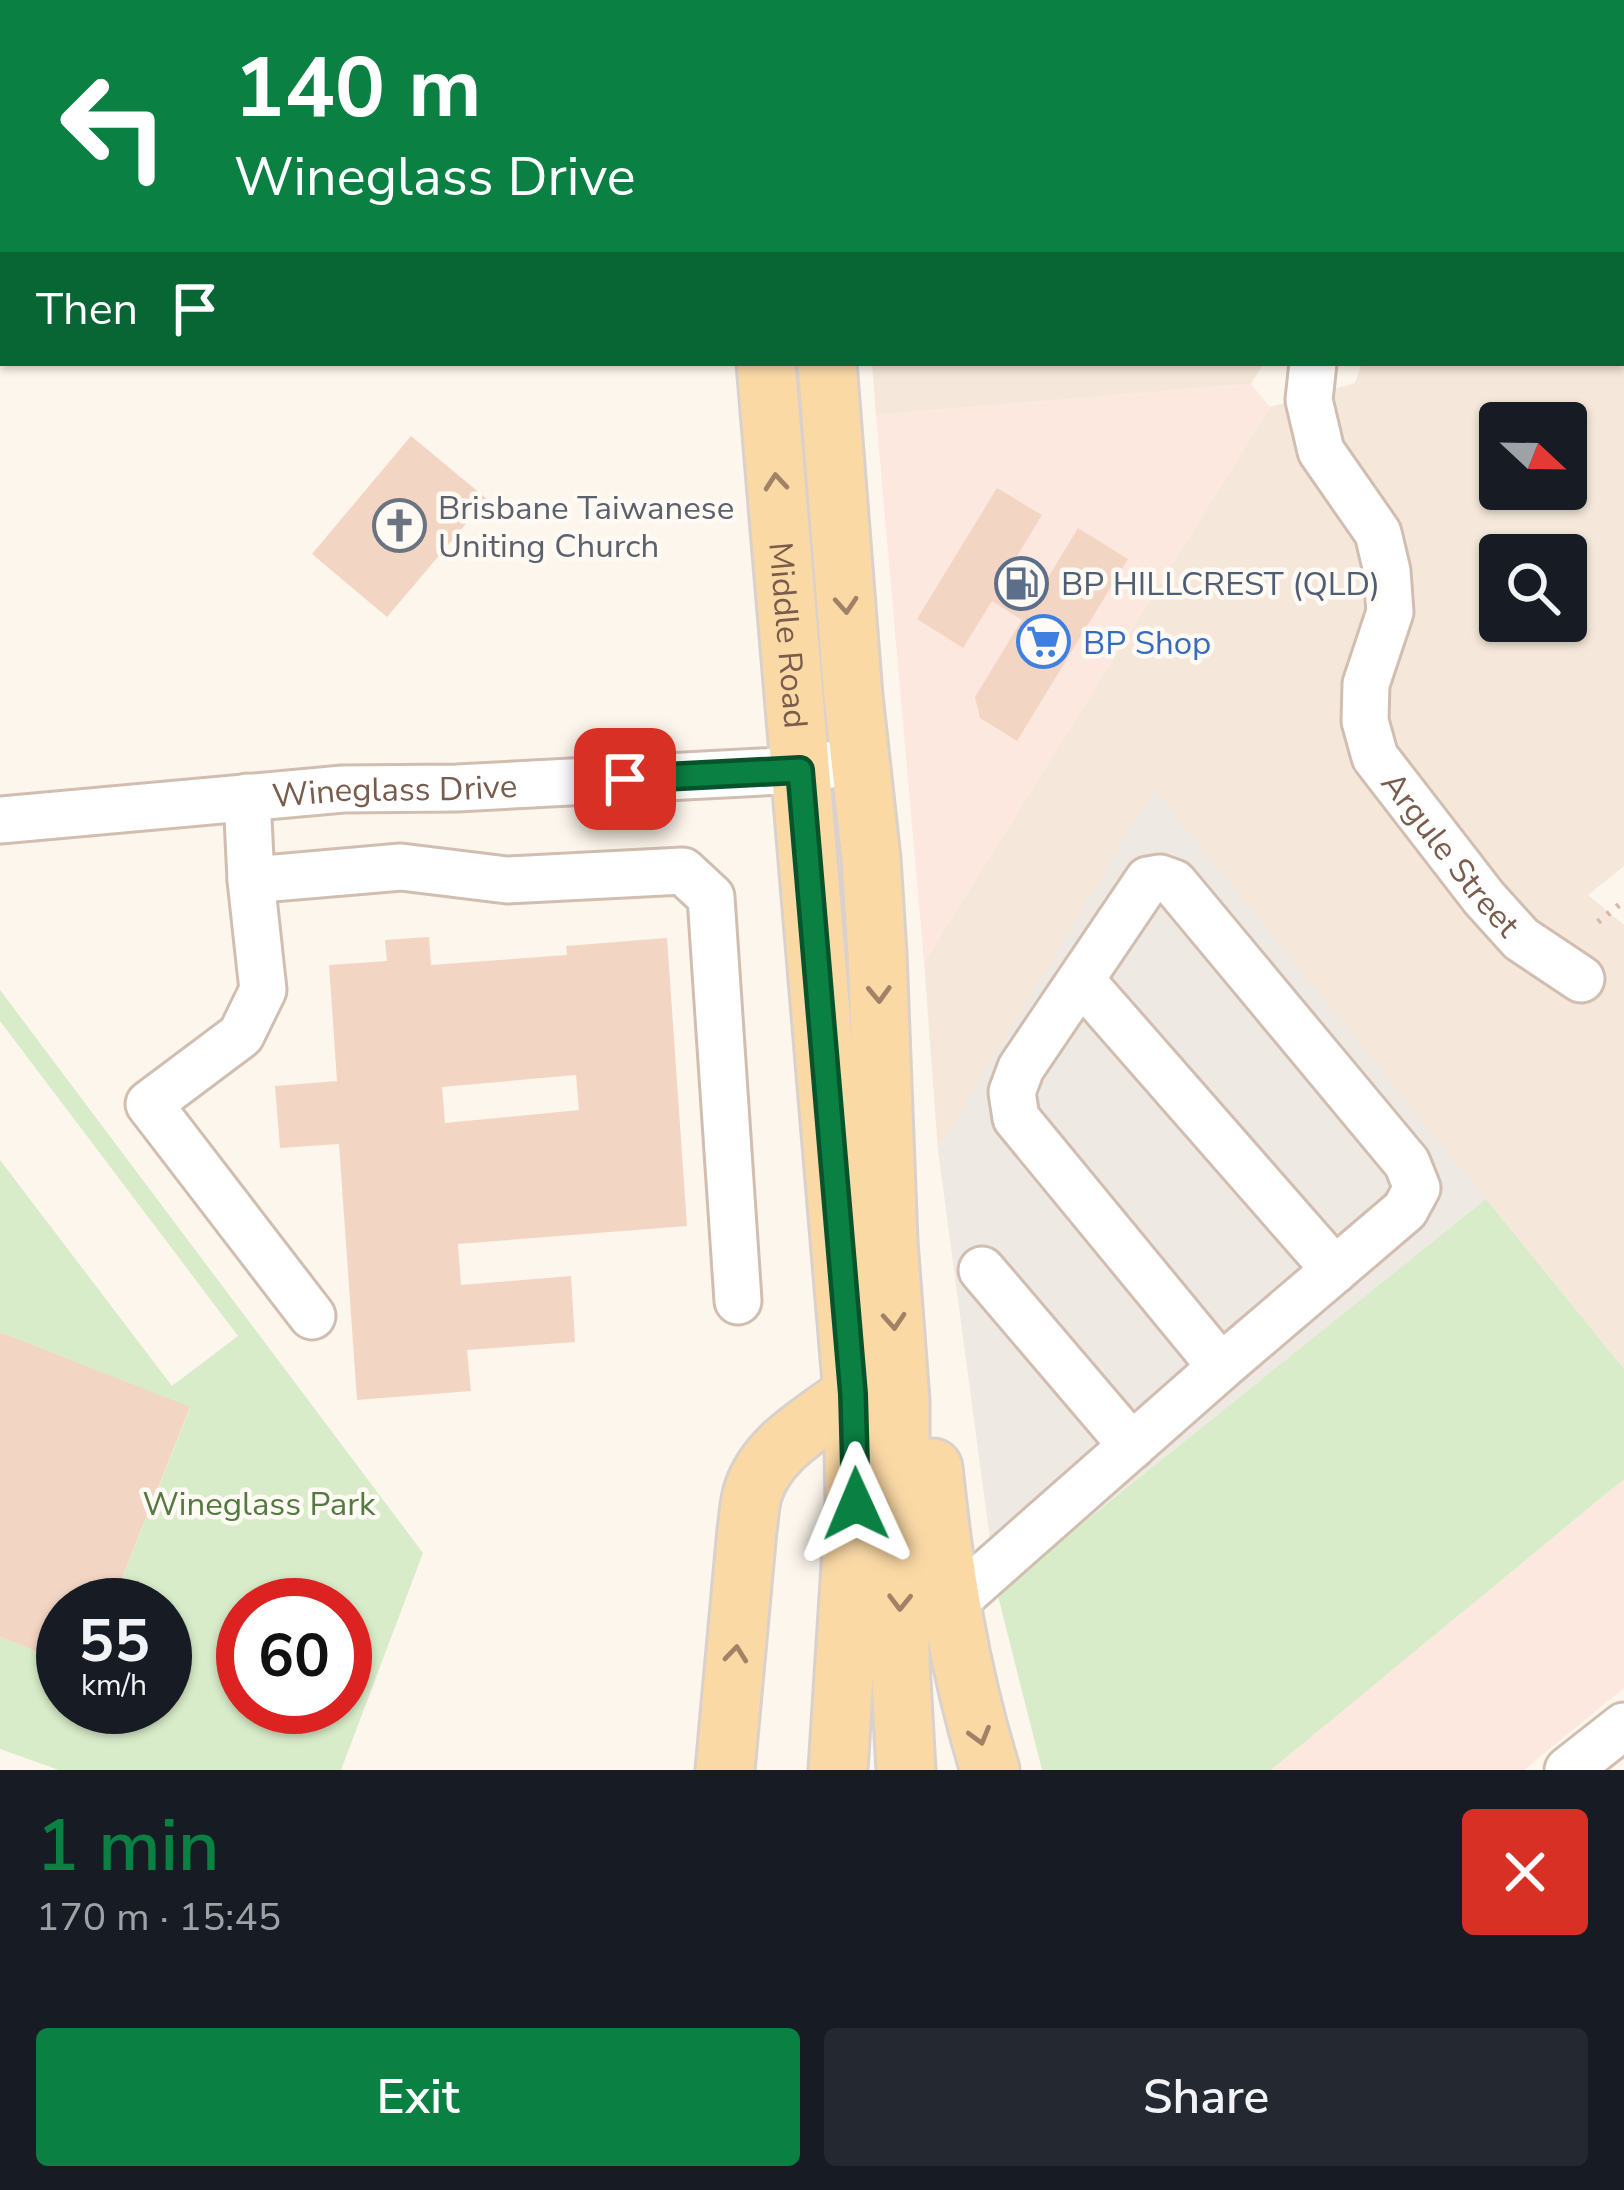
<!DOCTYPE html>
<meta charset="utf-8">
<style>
body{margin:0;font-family:"Nunito Sans",sans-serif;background:#242831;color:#f1f3f6;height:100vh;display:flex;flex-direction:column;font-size:45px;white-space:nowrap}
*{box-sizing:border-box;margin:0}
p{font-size:39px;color:#9ea1a6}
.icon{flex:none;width:66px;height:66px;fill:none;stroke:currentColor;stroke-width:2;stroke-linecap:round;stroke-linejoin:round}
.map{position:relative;height:1770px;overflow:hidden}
.sheet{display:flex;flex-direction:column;background:#171b24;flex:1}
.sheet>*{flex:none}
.banner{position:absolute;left:0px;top:0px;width:1626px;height:366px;box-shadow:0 3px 9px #0004;background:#0b8043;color:#fff;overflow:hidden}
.needle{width:78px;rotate:112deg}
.buttons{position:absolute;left:1479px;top:402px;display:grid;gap:24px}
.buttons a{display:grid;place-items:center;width:108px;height:108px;border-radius:12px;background:#171b24;box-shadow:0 3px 9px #0004;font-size:60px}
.speed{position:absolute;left:36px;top:1578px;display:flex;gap:24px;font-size:60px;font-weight:700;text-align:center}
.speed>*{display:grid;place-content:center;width:156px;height:156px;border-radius:50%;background:#171b24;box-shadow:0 3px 9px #0004;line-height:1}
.speed small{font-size:30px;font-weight:400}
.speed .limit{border:18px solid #d22;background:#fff;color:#111}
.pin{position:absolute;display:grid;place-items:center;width:102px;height:102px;color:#fff;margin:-51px;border-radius:24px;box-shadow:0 6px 18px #0006}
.me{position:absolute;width:132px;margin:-66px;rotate:359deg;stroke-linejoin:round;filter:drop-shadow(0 0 9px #0008)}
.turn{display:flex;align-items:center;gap:42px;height:252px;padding:0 36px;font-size:54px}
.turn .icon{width:156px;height:156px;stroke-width:2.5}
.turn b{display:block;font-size:84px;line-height:102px}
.then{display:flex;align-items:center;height:114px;padding:0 36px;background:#0003;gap:24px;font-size:45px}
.round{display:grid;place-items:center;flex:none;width:126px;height:126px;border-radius:12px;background:#242831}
.head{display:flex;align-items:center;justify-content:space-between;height:204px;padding:0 36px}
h1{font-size:72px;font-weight:600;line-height:90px;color:#0b8043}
.action{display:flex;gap:24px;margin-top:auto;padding:24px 36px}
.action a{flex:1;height:138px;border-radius:12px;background:#0b8043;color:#fff;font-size:48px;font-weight:600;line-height:138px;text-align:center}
.action a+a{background:#242831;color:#f1f3f6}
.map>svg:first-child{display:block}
</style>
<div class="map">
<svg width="1624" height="1770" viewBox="0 0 1624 1770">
<rect width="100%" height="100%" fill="#fdf6ec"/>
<!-- residential -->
<g fill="#f5e8da" fill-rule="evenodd">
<polygon points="840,0 1483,0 1481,3 840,3"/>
<path d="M 1581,0 L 1624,0 L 1624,866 L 1588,895 L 1624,925 L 1624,1369 L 1154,790 L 938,1150 L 924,962 L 1270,407 L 1355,383 L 1362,363 L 1623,363 L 1623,3 L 1579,3 ZM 1500,423 L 1566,423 L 1566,489 L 1500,489 ZM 1500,555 L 1566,555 L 1566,621 L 1500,621 Z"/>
<polygon points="872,363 1264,363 1251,384 876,415"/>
</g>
<!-- commercial -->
<g fill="#fde8e0">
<polygon points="1251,384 1270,407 924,962 876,415"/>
<polygon points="1624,1479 1624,1688 1524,1770 1271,1770"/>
</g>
<!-- industrial -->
<polygon fill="#efe9e4" points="1154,789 1486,1199 997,1592 938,1150"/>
<!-- green -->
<g fill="#d8ecc9" fill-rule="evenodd">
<path d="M 0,990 L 423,1553 L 341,1770 L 59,1770 L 0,1749 L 0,1637 L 63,1662 L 63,1707 L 165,1707 L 165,1605 L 111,1605 L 190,1408 L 0,1332 L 0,1160 L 172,1386 L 238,1336 L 0,1021 ZM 243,1605 L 345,1605 L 345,1707 L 243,1707 Z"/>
<polygon points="1486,1199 1624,1369 1624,1479 1271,1770 1042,1770 997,1592"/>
</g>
<!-- building -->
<g fill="#f3d5c3" fill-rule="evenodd">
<polygon points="411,436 487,499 387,617 312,554"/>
<polygon points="997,488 1042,515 1014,561 1046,581 1078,528 1128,559 1017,741 980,718 975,697 1022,620 992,601 963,648 917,619"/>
<path d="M 429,937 L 431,965 L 567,955 L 566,946 L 667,938 L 687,1226 L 458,1244 L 461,1285 L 571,1276 L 575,1342 L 467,1350 L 471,1391 L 357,1400 L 339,1144 L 280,1148 L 275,1086 L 337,1081 L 329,965 L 387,961 L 385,940 ZM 576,1075 L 579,1110 L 445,1123 L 442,1087 Z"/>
<polygon points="0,1332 190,1407 111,1605 63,1605 63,1662 0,1637"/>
</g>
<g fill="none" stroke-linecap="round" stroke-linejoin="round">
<defs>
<g id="minor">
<polyline points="1534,3 1536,0"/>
<polyline points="1623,154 1624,155"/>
<path id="s1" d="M 1313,363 L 1309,400 L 1321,451 L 1378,533 L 1387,571 L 1390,612 L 1366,684 L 1365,721 L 1375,757 L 1484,898 L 1521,939 L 1581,979"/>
<polyline points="247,797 251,880 401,867 507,880 683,871 711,897 738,1301"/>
<path id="s2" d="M 0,820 L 343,789 L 457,788 L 800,770 L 859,760"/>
<polygon points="1160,878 1174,883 1407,1163 1417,1188 1405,1210 1221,1367 1016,1118 1012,1092 1021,1068 1148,880"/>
<polyline points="251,880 263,990 241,1035 149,1104 312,1316"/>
<polyline points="1081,980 1335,1270"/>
<polyline points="982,1270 1132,1446"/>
<polyline points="950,1606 1221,1367"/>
<polyline points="1568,1770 1624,1726"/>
</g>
<g id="major">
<polyline points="735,0 735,3"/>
<polyline points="796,0 796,3"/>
<path id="s3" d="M 766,363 L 853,1393 L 855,1503 L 838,1770"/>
<polyline points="827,363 853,696 871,859 877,953 888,1242 900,1401 900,1663 906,1770"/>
<path d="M 933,1468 C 944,1573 959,1669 990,1770"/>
<path d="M 725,1770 L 747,1530 C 749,1518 749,1504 753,1492 C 768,1445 817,1422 853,1393"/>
</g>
</defs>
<!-- minor casing -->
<use href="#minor" stroke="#d1beb0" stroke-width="51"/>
<!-- major casing -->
<use href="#major" stroke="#dad1cd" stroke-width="63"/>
<!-- path -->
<polyline stroke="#d9b8a5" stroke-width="6" stroke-dasharray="3 9" stroke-linecap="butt" points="1598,922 1624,901"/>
<!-- minor -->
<use href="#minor" stroke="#fff" stroke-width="45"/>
<!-- major -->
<use href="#major" stroke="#fbd9a5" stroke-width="57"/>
</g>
<!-- one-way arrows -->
<defs><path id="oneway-chevron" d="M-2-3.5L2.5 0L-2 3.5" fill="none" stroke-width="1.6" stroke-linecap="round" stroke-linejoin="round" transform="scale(3)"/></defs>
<g stroke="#a18267">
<use href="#oneway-chevron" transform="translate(776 482) rotate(-95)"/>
<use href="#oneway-chevron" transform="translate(846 605) rotate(86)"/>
<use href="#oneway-chevron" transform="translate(879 994) rotate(88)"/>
<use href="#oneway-chevron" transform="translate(894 1321) rotate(86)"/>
<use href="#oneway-chevron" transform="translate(900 1602) rotate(91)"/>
<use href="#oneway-chevron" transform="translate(736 1654) rotate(-84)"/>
<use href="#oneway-chevron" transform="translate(980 1736) rotate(74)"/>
</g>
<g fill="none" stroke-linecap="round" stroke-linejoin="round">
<defs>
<polyline id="route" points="625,779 800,770 853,1394 856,1504"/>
</defs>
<!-- route casing -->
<use href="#route" stroke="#07532c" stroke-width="30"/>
<!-- route -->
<use href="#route" stroke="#0b8043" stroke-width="21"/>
</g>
<!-- icons -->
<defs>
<symbol id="church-ring" viewBox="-11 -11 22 22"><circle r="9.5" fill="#fffaf3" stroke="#6b7280" stroke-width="1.5"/><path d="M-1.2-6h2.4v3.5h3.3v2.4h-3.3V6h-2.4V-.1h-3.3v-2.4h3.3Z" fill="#6b7280"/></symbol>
<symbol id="fuel-ring" viewBox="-11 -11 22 22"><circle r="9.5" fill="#fffaf3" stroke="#5c6f8a" stroke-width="1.5"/><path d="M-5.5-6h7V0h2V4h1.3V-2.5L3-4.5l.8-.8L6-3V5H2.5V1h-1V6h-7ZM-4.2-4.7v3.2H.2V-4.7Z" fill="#5c6f8a"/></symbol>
<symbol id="supermarket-ring" viewBox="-11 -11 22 22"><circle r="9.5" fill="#fffaf3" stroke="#3f7fe0" stroke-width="1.5"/><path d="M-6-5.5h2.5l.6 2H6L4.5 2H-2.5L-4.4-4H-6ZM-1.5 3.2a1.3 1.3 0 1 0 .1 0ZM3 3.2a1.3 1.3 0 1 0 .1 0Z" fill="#3f7fe0"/></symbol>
</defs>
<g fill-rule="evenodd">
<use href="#church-ring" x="370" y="496" width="59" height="59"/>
<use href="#fuel-ring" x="992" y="554" width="59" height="59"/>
<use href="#supermarket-ring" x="1014" y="612" width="59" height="59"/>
</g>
<g text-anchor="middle" stroke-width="9" stroke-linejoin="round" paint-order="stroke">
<!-- worship labels -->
<g font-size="33" fill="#5b616d" stroke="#fffaf3" text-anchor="start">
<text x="438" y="519">Brisbane Taiwanese<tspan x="438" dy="38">Uniting Church</tspan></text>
</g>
<!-- service labels -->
<g font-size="33" fill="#4e5e75" stroke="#fffaf3" text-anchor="start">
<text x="1061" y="595">BP HILLCREST (QLD)</text>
</g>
<!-- street labels -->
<g font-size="33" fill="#7a5c4d" stroke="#fffaf3">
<text dy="12" stroke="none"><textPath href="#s3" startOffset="273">Middle Road</textPath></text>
<text dy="12" stroke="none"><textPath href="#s2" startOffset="396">Wineglass Drive</textPath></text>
<text dy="12" stroke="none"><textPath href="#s1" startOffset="543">Argule Street</textPath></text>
</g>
<!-- shop labels -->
<g font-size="33" fill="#366cbe" stroke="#fffaf3" text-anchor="start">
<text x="1083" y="654">BP Shop</text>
</g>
<!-- park labels -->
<g font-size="33" fill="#537a41" stroke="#fffaf3">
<text x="259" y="1515">Wineglass Park</text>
</g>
</g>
</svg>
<div class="buttons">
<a><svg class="needle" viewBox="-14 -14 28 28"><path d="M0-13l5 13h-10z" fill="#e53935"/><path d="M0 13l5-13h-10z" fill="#9ea1a6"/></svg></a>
<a><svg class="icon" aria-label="search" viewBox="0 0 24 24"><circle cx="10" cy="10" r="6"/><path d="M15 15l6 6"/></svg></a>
</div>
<div class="speed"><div>55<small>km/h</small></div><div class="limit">60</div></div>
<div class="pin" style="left:625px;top:779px;background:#d93025"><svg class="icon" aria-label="arrive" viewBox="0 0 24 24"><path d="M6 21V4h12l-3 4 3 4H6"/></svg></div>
<svg class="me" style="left:856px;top:1504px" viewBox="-20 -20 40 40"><path d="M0-17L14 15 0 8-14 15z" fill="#0b8043" stroke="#fff" stroke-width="4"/></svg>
<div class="banner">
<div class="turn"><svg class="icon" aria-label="left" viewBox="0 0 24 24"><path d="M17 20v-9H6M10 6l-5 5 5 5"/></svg><div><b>140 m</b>Wineglass Drive</div></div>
<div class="then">Then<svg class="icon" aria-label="arrive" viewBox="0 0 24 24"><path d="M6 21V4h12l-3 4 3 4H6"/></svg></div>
</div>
</div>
<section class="sheet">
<div class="head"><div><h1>1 min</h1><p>170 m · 15:45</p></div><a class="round" style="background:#d93025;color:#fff"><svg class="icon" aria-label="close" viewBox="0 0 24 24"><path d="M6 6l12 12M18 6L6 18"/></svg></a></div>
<div class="action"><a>Exit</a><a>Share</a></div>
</section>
